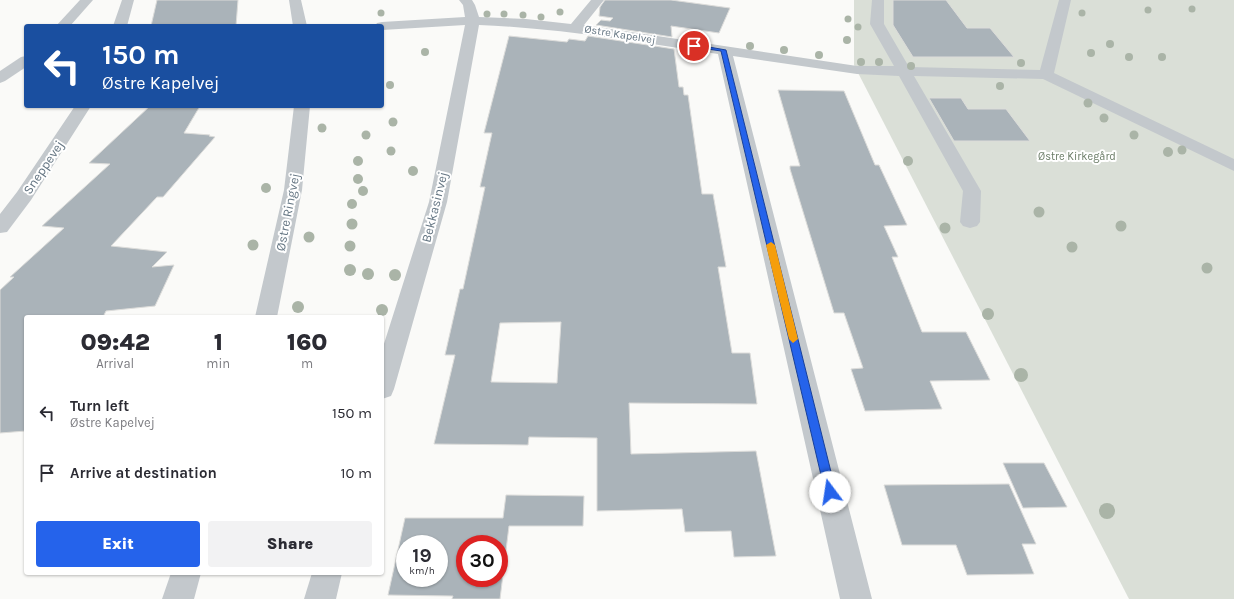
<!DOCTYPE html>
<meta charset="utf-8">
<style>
body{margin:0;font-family:Karla,sans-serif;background:#f2f2f3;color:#2b2b33;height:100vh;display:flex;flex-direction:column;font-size:15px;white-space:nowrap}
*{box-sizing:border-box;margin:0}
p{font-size:13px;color:#7c7c81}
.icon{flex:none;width:22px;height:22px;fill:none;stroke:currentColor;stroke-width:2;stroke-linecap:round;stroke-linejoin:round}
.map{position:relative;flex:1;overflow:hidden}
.side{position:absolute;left:24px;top:315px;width:360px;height:260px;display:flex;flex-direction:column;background:#fff;border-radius:4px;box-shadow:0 1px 3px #0004}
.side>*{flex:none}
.guide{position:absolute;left:24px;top:24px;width:360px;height:84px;border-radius:4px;box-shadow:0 1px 3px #0004;background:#1a4fa0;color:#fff;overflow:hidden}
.speed{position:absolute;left:396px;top:535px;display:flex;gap:8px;font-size:20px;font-weight:700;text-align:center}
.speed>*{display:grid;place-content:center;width:52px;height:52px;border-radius:50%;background:#fff;box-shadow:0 1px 3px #0004;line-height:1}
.speed small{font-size:10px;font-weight:400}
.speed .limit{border:6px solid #d22;background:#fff;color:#111}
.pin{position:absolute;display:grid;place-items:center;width:34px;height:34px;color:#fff;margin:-17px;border:2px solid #fff;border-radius:50%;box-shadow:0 1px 4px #0007}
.me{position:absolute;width:44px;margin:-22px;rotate:346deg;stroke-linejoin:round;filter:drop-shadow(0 0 3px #0008)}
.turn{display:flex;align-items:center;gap:14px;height:84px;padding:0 12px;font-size:18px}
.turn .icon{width:52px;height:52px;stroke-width:2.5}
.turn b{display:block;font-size:28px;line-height:34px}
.eta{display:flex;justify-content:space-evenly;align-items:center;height:68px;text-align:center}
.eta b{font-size:24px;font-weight:800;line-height:28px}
.cta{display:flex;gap:8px;margin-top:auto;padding:8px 12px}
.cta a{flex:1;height:46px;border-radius:4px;background:#2563eb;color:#fff;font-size:16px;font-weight:800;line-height:46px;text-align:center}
.cta a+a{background:#f2f2f3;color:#2b2b33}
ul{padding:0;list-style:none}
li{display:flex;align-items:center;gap:12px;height:60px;padding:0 12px}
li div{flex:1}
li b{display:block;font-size:15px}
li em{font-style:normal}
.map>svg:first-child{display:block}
</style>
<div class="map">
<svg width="1234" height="599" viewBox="0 0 1234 599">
<rect width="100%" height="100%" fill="#fafaf8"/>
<!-- green -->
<polygon fill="#dadfd7" points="854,0 1234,0 1234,599 1129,599 854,65"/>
<!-- building -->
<g fill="#aab3b9" stroke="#dcdcda" fill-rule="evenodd">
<polygon points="157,0 238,0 236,26 151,26"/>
<polygon points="605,0 671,0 730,8 719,33 671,26 672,37 596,25 601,20 610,21 613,18 599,16 600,7"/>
<polygon points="893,0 946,0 967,28 990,28 1014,57 913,57 893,25"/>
<path d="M 509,36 L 567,42 L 569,39 L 585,41 L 588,36 L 674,49 L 679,87 L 683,87 L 684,95 L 688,95 L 702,194 L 713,194 L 726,267 L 718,267 L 732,353 L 750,353 L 757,404 L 629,403 L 631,454 L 756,451 L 776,556 L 734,557 L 731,531 L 685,532 L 682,509 L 597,511 L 597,438 L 529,437 L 528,445 L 434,444 L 455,355 L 445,355 L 460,289 L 463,289 L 485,187 L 480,187 L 492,133 L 484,133 ZM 561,322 L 557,383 L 491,382 L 500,323 Z"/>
<polygon points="778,90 844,91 875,165 879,165 907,225 884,226 898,257 892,257 922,332 966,332 990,380 930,381 942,409 865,411 851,369 863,368 844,313 834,313 790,169 790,166 800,166"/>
<polygon points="929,98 961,98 968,109 1006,109 1030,141 954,141"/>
<polygon points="150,106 200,106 184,133 210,135 209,136 215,137 163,197 157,197 111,246 167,252 152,267 174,265 155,306 106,311 103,317 26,317 26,431 0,433 0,290 14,277 10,277 64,228 42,226 110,164 89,163"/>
<polygon points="1003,463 1044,463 1067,507 1023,508"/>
<polygon points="1009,484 1036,544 1022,544 1034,574 967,575 956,545 902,545 884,485"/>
<path d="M 506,495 L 584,496 L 583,526 L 509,526 L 500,599 L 452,599 L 453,596 L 388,595 L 405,518 L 503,518 ZM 405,544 L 439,544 L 439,578 L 405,578 ZM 465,544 L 499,544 L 499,578 L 465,578 Z"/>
</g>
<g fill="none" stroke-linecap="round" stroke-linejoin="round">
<!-- minor -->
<g fill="#c3c8cc" fill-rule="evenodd">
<polygon points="80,0 93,0 70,26 56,26"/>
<polygon points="122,0 134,0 127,26 113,26"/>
<polygon points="289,0 301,0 307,26 293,26"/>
<path d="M 459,0 L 472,0 L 475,5 L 479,17 L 526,19 L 571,24 L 591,0 L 604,0 L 584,25 L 857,66 L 894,66 L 870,24 L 872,0 L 884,0 L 884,24 L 909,67 L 1040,70 L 1059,0 L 1071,0 L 1054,73 L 1234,159 L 1234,171 L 1043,79 L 914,76 L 981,191 L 980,222 L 977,226 L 970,228 L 963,226 L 960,222 L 963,191 L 899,76 L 857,74 L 733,56 L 872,599 L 840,599 L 718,54 C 638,42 559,28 479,25 L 447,202 L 394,389 L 391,396 L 382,399 L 382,350 L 429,202 L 465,25 L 382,30 L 382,26 L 375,26 L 377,23 L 382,22 L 465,17 L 463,5 Z"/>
<polygon points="26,56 26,67 5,81 0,83 0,71 21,57"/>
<polygon points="75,106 91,106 31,200 7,232 0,233 0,214 17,192"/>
<polygon points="294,106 310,106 302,190 277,317 255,317 284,190"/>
<polygon points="171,573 201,573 194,599 162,599"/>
<polygon points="312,573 342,573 336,599 304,599"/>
</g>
</g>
<!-- trees -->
<g fill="#aab4a7">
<circle cx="1192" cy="9" r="3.5"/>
<circle cx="1148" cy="10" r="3.5"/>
<circle cx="560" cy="12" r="3.5"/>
<circle cx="381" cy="13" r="3.5"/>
<circle cx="1082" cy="13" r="3.5"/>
<circle cx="487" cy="14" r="3.5"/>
<circle cx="504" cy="14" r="3.5"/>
<circle cx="523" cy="15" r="3.5"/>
<circle cx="541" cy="17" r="3.5"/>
<circle cx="848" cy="19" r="3.5"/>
<circle cx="858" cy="27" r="3.5"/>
<circle cx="847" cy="40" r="4"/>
<circle cx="1110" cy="44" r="4"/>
<circle cx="750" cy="46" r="4"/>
<circle cx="784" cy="50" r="4"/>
<circle cx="425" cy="52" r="4"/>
<circle cx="1091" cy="53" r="4"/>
<circle cx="819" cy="55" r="4"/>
<circle cx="1129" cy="57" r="4"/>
<circle cx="1162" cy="57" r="4"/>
<circle cx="861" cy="62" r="4"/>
<circle cx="879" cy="62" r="4"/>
<circle cx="1021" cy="63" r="4"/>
<circle cx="911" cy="66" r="4"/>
<circle cx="390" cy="85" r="4"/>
<circle cx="1000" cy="86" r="4"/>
<circle cx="1088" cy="103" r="4.5"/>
<circle cx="1104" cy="118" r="4.5"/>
<circle cx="393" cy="122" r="4.5"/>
<circle cx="322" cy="128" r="4.5"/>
<circle cx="366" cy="135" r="4.5"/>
<circle cx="1134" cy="135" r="4.5"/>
<circle cx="1182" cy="150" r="4.5"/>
<circle cx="391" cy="151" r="4.5"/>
<circle cx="1168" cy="152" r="5"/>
<circle cx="358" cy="161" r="5"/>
<circle cx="908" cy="161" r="5"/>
<circle cx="413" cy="171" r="5"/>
<circle cx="358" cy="179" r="5"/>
<circle cx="266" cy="188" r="5"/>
<circle cx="363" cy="191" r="5"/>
<circle cx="352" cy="204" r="5"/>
<circle cx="1039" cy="212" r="5.5"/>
<circle cx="352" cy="224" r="5.5"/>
<circle cx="1121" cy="226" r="5.5"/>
<circle cx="945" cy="228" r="5.5"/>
<circle cx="309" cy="237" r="5.5"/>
<circle cx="253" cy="245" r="5.5"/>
<circle cx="350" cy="246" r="5.5"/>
<circle cx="1072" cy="247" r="5.5"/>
<circle cx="1207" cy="268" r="5.5"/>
<circle cx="350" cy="270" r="6"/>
<circle cx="368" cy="274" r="6"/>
<circle cx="395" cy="275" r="6"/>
<circle cx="298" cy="307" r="6"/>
<circle cx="382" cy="310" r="6"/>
<circle cx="988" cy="314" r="6"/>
<circle cx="1021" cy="375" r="7"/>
<circle cx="1107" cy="511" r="8"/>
</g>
<!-- route -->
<polygon fill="#2563eb" stroke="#184099" points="692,44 726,50 836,492 834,496 830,498 826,496 825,492 721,51 694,47 692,47"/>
<!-- slow -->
<polygon fill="#f59e0b" points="771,242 775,245 798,339 793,343 789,339 766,245"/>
<g text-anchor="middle" stroke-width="4" stroke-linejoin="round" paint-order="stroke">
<!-- far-street labels -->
<g font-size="11" fill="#657683" stroke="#fff">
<text transform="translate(620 34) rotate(9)" y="4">Østre Kapelvej</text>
</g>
<!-- far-park labels -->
<g font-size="11" fill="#687a64" stroke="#fff">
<text x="1077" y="160">Østre Kirkegård</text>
</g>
<!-- street labels -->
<g font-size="13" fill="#657683" stroke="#fff">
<text transform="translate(43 167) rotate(-56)" y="5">Sneppevej</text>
<text transform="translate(434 207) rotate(-76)" y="5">Bekkasinvej</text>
<text transform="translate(287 212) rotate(-79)" y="5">Østre Ringvej</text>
</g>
</g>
</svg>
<div class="speed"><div>19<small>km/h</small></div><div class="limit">30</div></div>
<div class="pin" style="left:694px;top:46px;background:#d93025"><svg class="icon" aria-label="arrive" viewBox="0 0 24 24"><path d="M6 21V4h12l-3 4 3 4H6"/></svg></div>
<svg class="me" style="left:830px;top:492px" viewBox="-20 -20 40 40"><circle r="19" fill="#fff"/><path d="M0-13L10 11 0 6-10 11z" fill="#2563eb"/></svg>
<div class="guide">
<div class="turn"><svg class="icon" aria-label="left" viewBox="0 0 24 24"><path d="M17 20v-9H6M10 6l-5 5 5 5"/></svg><div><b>150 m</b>Østre Kapelvej</div></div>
</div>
<section class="side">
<div class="eta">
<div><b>09:42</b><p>Arrival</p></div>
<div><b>1</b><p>min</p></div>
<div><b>160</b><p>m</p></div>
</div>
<ul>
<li><svg class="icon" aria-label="left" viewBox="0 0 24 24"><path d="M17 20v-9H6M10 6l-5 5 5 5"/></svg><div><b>Turn left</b><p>Østre Kapelvej</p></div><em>150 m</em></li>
<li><svg class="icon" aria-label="arrive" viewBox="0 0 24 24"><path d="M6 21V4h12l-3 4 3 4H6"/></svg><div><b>Arrive at destination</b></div><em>10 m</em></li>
</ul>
<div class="cta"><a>Exit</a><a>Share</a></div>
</section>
</div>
